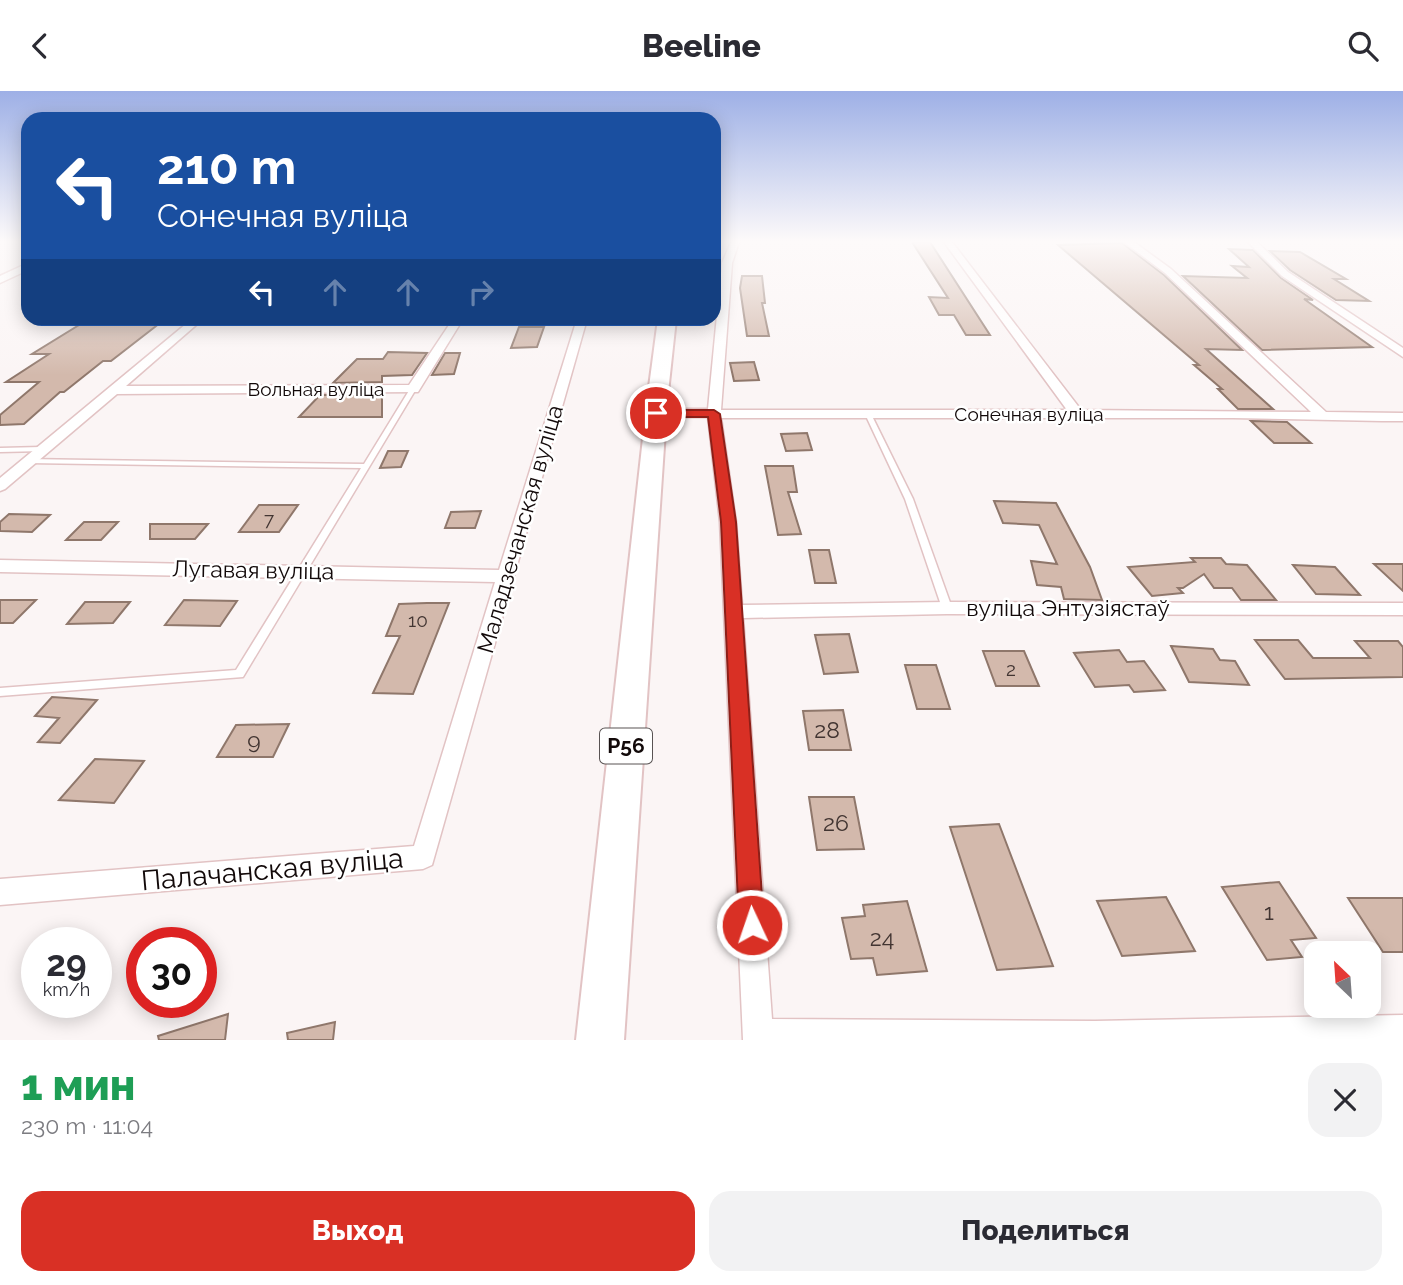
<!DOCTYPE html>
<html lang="ru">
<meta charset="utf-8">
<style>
body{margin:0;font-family:Raleway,sans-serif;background:#f2f2f3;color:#2b2b33;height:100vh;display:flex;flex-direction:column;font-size:26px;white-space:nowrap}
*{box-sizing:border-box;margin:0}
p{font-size:23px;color:#7c7c81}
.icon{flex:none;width:38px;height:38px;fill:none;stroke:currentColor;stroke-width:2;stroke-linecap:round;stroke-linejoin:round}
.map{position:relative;height:949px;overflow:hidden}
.side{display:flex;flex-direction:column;background:#fff;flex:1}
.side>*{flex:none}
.top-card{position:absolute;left:21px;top:21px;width:700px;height:214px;border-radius:21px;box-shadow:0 4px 18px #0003;background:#1a4fa0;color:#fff;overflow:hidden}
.needle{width:46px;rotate:335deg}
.fabs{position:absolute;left:1304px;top:850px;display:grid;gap:14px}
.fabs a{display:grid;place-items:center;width:77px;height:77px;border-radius:14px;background:#fff;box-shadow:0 4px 18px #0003;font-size:35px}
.speed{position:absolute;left:21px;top:836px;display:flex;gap:14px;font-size:35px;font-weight:700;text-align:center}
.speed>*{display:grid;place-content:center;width:91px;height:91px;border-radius:50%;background:#fff;box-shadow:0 4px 18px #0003;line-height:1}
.speed small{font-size:18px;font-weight:400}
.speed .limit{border:10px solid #d22;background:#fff;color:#111}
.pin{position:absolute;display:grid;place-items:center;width:60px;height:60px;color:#fff;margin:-30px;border:4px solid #fff;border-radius:50%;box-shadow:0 2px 7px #0007}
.me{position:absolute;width:77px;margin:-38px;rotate:357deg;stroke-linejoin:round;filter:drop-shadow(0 0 5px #0008)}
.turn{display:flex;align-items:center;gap:24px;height:147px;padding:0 21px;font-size:32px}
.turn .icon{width:91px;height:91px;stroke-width:2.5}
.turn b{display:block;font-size:49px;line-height:60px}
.lanes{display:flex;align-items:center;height:66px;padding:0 21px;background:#0003;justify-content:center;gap:35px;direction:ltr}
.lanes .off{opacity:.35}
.round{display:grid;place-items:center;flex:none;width:74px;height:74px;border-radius:21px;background:#f2f2f3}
.overview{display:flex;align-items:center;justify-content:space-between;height:119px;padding:0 21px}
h1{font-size:42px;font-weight:800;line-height:52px;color:#1e9e55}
.primary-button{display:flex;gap:14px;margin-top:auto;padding:14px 21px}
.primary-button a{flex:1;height:80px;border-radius:21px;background:#d93025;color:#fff;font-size:28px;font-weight:800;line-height:80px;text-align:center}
.primary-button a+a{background:#f2f2f3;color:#2b2b33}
header{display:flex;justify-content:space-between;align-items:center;height:91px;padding:0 21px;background:#fff;font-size:32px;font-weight:800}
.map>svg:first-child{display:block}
</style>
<header><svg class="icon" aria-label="back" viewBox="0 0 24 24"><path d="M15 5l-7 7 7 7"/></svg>Beeline<svg class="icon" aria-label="search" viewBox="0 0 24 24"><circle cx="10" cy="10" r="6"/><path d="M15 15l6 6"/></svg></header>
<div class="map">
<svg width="1403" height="949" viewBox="0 0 1403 949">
<rect width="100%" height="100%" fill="#fbf5f5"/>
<!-- building -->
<g fill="#d3b9ac" stroke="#8f776b" stroke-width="2">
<polygon points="912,151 930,151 990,244 966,244 954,224 939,224 929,206 948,207"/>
<polygon points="1122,152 1164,184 1242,259 1206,258 1273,318 1238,318 1218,298 1222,298 1194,274 1199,274 1058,154"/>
<polygon points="1229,158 1253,159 1281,187 1313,209 1304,208 1372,256 1262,259 1183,185 1247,187 1232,175 1249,176"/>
<polygon points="1270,160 1300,161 1346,188 1334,188 1369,210 1336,209 1290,179"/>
<polygon points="742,185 762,185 765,212 762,212 769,245 747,245 740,197"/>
<polygon points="84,231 160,232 111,270 103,270 64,301 60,301 24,333 0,334 0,324 39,291 6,291 49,263 32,263"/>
<polygon points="519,236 544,236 537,256 511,257"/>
<polygon points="388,261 427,262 412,284 382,285 382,291 333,292 357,268 383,268"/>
<polygon points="445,262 460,262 454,283 432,284"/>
<polygon points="754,271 759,289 734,290 730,272"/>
<polygon points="320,304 382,304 382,326 299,326"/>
<polygon points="1251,330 1287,331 1311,352 1274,352"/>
<polygon points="807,342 812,359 786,360 781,343"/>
<polygon points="388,360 408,360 401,376 380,377"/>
<polygon points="765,375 793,375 797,401 788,401 801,443 778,444"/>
<polygon points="994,410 1056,412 1090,476 1102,509 1064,508 1061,496 1037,494 1031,470 1057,473 1039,434 1003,432"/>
<polygon points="259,414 298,414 279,441 239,441"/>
<polygon points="481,420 475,437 445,437 451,421"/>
<polygon points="9,423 50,424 32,441 0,440 0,431"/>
<polygon points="84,431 118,431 101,449 66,449"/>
<polygon points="150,433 208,433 195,448 150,448"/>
<polygon points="809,459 829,459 836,492 815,492"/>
<polygon points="1191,467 1221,467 1226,473 1247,474 1276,509 1241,509 1232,497 1214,497 1204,483 1183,497 1178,497 1183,502 1152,505 1128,476 1195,471"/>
<polygon points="1374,473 1403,473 1403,500"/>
<polygon points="1293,474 1335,476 1360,504 1316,503"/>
<polygon points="0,509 36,509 13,532 0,532"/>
<polygon points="184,509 237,510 220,535 165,534"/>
<polygon points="85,511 130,511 113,532 67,533"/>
<polygon points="427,512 449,512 413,603 373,602 400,545 386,545 399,513"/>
<polygon points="849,543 858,581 824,583 815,544"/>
<polygon points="1255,549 1298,549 1313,567 1370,567 1355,550 1398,550 1403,556 1403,586 1285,588"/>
<polygon points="1171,555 1213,558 1220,569 1235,570 1249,594 1189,591"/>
<polygon points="1119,559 1127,571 1144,570 1165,599 1134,601 1129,594 1095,596 1074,562"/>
<polygon points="983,560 1024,560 1039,595 996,595"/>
<polygon points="905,574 936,574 950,618 917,618"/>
<polygon points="52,606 97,609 60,652 38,651 59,627 35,625"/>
<polygon points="843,619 851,659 809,659 803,620"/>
<polygon points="289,633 273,666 217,666 236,634"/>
<polygon points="95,668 144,670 114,712 59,709"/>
<polygon points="809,706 854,706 864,758 817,759"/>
<polygon points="999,733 1053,875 997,879 950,736"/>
<polygon points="1279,791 1316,847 1291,849 1302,866 1267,869 1222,796"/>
<polygon points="1166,806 1195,860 1122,865 1097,810"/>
<polygon points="1348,807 1403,807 1403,861 1383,861"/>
<polygon points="907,810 927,880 877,884 873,867 851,868 842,827 865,825 863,814"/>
<polygon points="228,923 225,949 159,949 158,945"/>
<polygon points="335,931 333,949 288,949 287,942"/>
</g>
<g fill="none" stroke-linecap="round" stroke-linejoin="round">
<defs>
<g id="service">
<polygon points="413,296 416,298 243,586 0,605 0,597 236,579 361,377 28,372 24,370 25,368 364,373 410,298"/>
<polygon points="869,323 872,325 913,408 952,517 950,519 944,519 942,517 905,408 866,325"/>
<polygon points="41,356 44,356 44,360 0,361 0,357"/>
</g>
<g id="minor">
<polygon points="731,151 739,151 732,172 721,319 1067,319 944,151 952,151 1081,319 1311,321 1165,182 1124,151 1134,151 1171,178 1326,321 1403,322 1403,330 1382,330 1233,327 721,327 736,431 742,514 947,511 1403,512 1403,524 947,523 743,527 772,928 1095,930 1403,924 1403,949 743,949 720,431 708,326 656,326 649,322 656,318 708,318 722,172"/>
<polygon points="1248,151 1257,151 1288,181 1403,257 1403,266 1282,185"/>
<polygon points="28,172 28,179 0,192 0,185"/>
<polygon points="192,228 203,228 126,295 409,294 453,228 463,228 418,301 117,303 5,398 0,400 0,387"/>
<polygon points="577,228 587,228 432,774 423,778 0,814 0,788 414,755 495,491 0,481 0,469 499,479"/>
</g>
<polygon id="primary" points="658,228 676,228 667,311 624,949 576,949 647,311"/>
</defs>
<!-- service casing -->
<use href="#service" stroke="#e2c3c4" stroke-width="3"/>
<!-- minor casing -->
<use href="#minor" stroke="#e2c3c4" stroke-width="3"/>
<!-- primary casing -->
<use href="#primary" stroke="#e2c3c4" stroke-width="4"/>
<!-- service -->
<use href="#service" fill="#fff" fill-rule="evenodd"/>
<!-- minor -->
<use href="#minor" fill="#fff" fill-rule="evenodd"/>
<!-- primary -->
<use href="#primary" fill="#fff" fill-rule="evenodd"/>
</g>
<!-- sky -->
<linearGradient id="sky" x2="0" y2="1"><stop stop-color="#9eb0e6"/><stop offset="0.53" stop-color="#fdfafa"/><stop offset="1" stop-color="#fdfafa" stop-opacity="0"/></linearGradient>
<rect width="1403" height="284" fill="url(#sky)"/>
<!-- route -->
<polygon fill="#d93025" stroke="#8d1f18" stroke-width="2" points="714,319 720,323 736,431 764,834 761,843 752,847 743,843 739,834 721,431 708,326 656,326 650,322 656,319"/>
<g text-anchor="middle" stroke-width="5" stroke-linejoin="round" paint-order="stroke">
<!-- far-street labels -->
<g font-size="19" fill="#120909" stroke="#fff">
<text x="316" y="305">Вольная вуліца</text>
<text x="1029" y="330">Сонечная вуліца</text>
</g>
<!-- number labels -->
<g font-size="19" fill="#423532">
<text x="269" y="435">7</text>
<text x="418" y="536">10</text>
<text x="1011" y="585">2</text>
</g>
<!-- shield labels -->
<rect fill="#fff" stroke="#595353" stroke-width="2" x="600" y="637.5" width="52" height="35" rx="5"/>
<g font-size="21" font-weight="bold" fill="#120909">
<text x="626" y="662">Р56</text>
</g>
<!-- street labels -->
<g font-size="23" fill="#120909" stroke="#fff">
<text transform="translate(520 438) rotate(-74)" y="8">Маладзечанская вуліца</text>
<text transform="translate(253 479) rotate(1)" y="8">Лугавая вуліца</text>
<text x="1068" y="525">вуліца Энтузіястаў</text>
</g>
<!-- near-number labels -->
<g font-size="23" fill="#423532">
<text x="827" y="647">28</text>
<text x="254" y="658">9</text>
<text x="836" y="740">26</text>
<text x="1269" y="829">1</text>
<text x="882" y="855">24</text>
</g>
<!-- near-street labels -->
<g font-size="28" fill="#120909" stroke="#fff">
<text transform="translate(272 778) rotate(-5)" y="10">Палачанская вуліца</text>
</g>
</g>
</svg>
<div class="fabs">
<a><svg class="needle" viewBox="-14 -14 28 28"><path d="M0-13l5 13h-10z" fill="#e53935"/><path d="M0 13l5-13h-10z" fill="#7c7c81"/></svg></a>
</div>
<div class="speed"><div>29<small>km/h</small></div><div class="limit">30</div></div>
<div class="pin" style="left:656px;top:322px;background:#d93025"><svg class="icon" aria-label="arrive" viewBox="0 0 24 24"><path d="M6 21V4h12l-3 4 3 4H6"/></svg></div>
<svg class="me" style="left:752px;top:834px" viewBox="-20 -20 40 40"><circle r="17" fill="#d93025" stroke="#fff" stroke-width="3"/><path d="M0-11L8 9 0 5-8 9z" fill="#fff"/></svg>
<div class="top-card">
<div class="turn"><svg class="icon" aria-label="left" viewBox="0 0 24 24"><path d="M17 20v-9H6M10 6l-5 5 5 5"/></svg><div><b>210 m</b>Сонечная вуліца</div></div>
<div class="lanes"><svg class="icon" aria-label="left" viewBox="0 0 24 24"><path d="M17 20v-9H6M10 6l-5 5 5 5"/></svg><svg class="icon off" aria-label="ahead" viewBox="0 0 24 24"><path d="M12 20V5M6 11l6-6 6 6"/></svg><svg class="icon off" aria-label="ahead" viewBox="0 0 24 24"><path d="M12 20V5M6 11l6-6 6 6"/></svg><svg class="icon off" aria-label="right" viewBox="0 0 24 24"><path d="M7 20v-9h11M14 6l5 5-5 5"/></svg></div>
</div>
</div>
<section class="side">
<div class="overview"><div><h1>1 мин</h1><p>230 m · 11:04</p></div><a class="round"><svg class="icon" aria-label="close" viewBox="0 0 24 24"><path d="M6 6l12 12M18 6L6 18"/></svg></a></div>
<div class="primary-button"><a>Выход</a><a>Поделиться</a></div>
</section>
